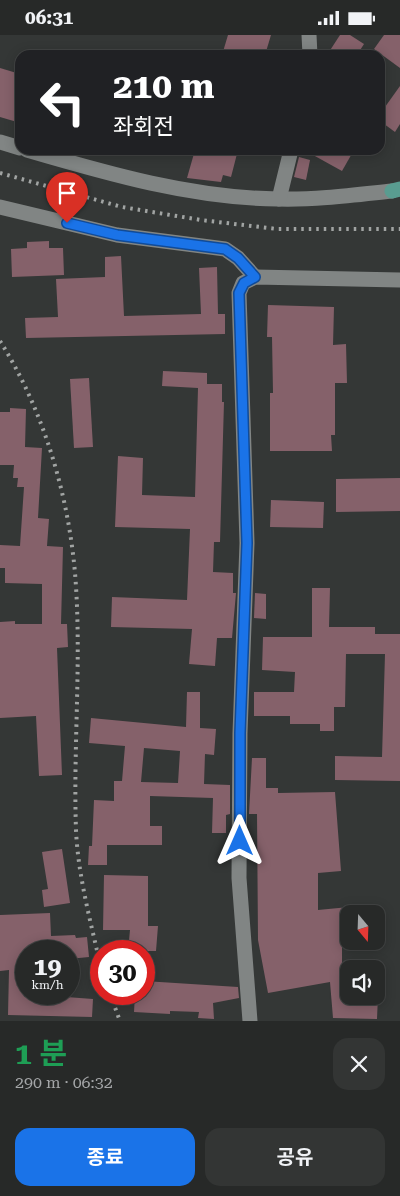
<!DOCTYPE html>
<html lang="ko">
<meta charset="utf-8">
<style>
body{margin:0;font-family:"Roboto Serif","Noto Sans KR",serif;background:#333534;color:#f1f3f6;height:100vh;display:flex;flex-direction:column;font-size:19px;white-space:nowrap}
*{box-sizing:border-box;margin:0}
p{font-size:16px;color:#a4a6a8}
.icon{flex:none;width:28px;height:28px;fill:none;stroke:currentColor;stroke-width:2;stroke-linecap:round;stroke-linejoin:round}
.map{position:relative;height:986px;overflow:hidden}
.sheet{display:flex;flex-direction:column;background:#272928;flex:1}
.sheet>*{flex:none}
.guide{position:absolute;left:15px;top:15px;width:370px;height:105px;border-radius:15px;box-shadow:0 2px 12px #0003,0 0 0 1px #434545;background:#202124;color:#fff;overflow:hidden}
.needle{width:32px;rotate:161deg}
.controls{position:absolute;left:340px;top:870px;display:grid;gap:10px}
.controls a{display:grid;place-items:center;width:45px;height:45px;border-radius:10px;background:#272928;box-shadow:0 2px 12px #0003,0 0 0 1px #434545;font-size:25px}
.speed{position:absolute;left:15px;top:905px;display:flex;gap:10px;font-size:25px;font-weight:700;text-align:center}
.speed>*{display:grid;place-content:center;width:65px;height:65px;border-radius:50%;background:#272928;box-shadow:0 2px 12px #0003,0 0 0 1px #434545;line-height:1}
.speed small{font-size:12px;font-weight:400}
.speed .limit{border:8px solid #d22;background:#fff;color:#111}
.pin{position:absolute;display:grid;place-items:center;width:42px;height:42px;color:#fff;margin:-51px -21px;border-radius:50% 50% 50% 0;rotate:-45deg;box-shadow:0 0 5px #0007}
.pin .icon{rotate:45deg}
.me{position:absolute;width:55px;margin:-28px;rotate:0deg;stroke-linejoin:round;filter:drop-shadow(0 0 4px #0008)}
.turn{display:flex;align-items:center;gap:18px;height:105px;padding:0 15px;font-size:22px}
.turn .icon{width:65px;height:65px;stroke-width:2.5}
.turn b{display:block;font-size:35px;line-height:42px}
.round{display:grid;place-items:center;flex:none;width:52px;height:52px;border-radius:15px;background:#333534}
.head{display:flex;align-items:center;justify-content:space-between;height:85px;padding:0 15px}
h1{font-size:30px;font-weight:700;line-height:38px;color:#1e9e55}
.cta{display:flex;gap:10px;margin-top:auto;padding:10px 15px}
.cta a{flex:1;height:58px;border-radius:15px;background:#1a73e8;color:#fff;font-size:20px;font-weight:700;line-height:58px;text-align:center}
.cta a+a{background:#333534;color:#f1f3f6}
.status{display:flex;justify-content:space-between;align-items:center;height:35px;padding:0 25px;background:#272928;direction:ltr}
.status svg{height:14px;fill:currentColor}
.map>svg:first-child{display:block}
</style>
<div class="status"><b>06:31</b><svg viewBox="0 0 49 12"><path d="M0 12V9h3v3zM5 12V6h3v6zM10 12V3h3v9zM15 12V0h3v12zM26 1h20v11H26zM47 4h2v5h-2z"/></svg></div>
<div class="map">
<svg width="400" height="986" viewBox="0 0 400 986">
<rect width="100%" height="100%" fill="#343736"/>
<!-- building -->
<g fill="#85616a" fill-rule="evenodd">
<polygon points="228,0 271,0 265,20 222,20"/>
<polygon points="340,0 350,0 364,9 357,20 327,20"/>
<polygon points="384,0 400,0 400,33 374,14"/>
<polygon points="0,33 20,39 20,75 17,87 0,82"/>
<polygon points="400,51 400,89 395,97 380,86 380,79"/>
<polygon points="195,115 238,115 231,142 223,140 221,147 187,143"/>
<polygon points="304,115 354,115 342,136"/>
<polygon points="299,122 310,125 306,145 294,142"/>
<polygon points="49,206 49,213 63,213 64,240 12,242 11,214 27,213 27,207"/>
<polygon points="121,221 124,281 201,279 199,233 217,232 218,279 225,279 225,299 26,303 25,283 58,282 56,244 105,242 105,222"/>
<polygon points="268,270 334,272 333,310 346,309 347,348 335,348 335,400 331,400 332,416 270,416 270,358 273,358 272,302 267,302"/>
<polygon points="163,336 207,338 207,349 222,349 222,367 224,367 220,507 214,507 213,537 233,538 233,558 236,558 232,603 217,603 215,631 189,629 192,594 111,592 112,562 187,565 190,494 115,492 118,421 143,423 142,460 195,462 198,353 162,351"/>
<polygon points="89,343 93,412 74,413 70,344"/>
<polygon points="10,373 26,374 25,412 42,413 38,483 49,484 47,511 63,512 61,589 67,589 68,612 57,613 62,740 39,741 36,681 0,683 0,587 15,586 15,589 42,589 42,549 5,548 5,533 0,533 0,510 20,511 24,452 17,452 18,443 13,443 14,430 0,430 0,377 10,377"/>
<polygon points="400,443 400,476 336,477 336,444"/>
<polygon points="271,465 324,467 323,493 270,492"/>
<polygon points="312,553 330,553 329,592 375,592 375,599 400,599 400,746 335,745 335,721 382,722 385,619 346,619 345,672 334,672 334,696 320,696 320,689 290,689 290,681 254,681 254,657 294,657 295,637 262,635 263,602 312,602"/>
<polygon points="255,558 266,559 266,584 254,583"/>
<path d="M 187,657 L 200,657 L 200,693 L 216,694 L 214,720 L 205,719 L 204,749 L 230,750 L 230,779 L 226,780 L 226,798 L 212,798 L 213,763 L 150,761 L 150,791 L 162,791 L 162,810 L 107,810 L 107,830 L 88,830 L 89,811 L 92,811 L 94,765 L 114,766 L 114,746 L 122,746 L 125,711 L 89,708 L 91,683 L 186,692 ZM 144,713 L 180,716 L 178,748 L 141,747 Z"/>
<polygon points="252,723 266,723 266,753 278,753 278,758 335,757 341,836 318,838 318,875 349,872 349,895 342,896 342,937 344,937 346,961 378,961 377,984 333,983 330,947 268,958 258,905 257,779 249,779"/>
<polygon points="62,814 70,868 44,872 42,855 48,854 42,817"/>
<polygon points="104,840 148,841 148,891 158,891 156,916 128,916 130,895 103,895"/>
<polygon points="50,878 51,901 75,900 76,903 87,902 89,922 69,924 69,916 26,916 26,959 53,959 53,961 93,964 92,982 8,980 9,935 0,936 0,880"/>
<polygon points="144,946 238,952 239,963 213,968 214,984 198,983 199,977 170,976 170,979 134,977 135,959 144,959"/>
</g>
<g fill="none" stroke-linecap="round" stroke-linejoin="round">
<!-- minor -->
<g stroke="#818584" stroke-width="15">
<polyline points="309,0 310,20"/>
<polyline points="0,107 20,113"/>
<path d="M 27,115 C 109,139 192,163 278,164 C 316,165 354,160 392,156"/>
<polyline points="279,164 291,115"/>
<polyline points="0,172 117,200 225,214 238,223 255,242"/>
<polyline points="250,986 239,843 240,698 247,508 239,258 243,248 255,242 400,245"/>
</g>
<!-- major -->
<polyline stroke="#599c90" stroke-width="15" points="392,156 400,154"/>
<!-- rail -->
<g stroke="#a1a4a3" stroke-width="4" stroke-dasharray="2.5 5" stroke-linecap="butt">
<polyline points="0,138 122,172 201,185 277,194 400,194"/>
<path d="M 0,306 C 43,374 68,458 75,538 C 82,623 73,710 76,795 C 78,841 91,888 101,933"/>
<polyline points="110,959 120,986"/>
</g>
</g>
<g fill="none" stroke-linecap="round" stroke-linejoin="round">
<defs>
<polyline id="route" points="67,188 117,200 225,214 238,223 255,242 244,248 239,258 247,508 240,698 240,806"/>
</defs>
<!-- route casing -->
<use href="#route" stroke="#114b97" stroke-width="12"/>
<!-- route -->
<use href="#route" stroke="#1a73e8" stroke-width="9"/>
</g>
</svg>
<div class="controls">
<a><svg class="needle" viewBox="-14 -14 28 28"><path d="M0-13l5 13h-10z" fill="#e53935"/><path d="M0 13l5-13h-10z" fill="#a4a6a8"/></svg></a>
<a><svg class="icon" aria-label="sound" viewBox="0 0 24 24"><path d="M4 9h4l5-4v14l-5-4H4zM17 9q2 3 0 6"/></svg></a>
</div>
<div class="speed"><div>19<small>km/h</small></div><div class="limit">30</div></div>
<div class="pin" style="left:67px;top:188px;background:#d93025"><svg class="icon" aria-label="arrive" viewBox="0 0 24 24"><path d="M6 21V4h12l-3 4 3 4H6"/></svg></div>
<svg class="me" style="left:240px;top:806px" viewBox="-20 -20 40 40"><path d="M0-17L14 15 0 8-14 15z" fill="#1a73e8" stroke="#fff" stroke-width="4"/></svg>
<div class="guide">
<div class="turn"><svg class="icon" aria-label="left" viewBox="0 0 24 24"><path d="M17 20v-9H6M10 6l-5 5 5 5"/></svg><div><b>210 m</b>좌회전</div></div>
</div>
</div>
<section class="sheet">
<div class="head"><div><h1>1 분</h1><p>290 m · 06:32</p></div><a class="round"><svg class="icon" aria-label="close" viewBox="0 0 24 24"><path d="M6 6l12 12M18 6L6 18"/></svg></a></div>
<div class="cta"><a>종료</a><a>공유</a></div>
</section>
